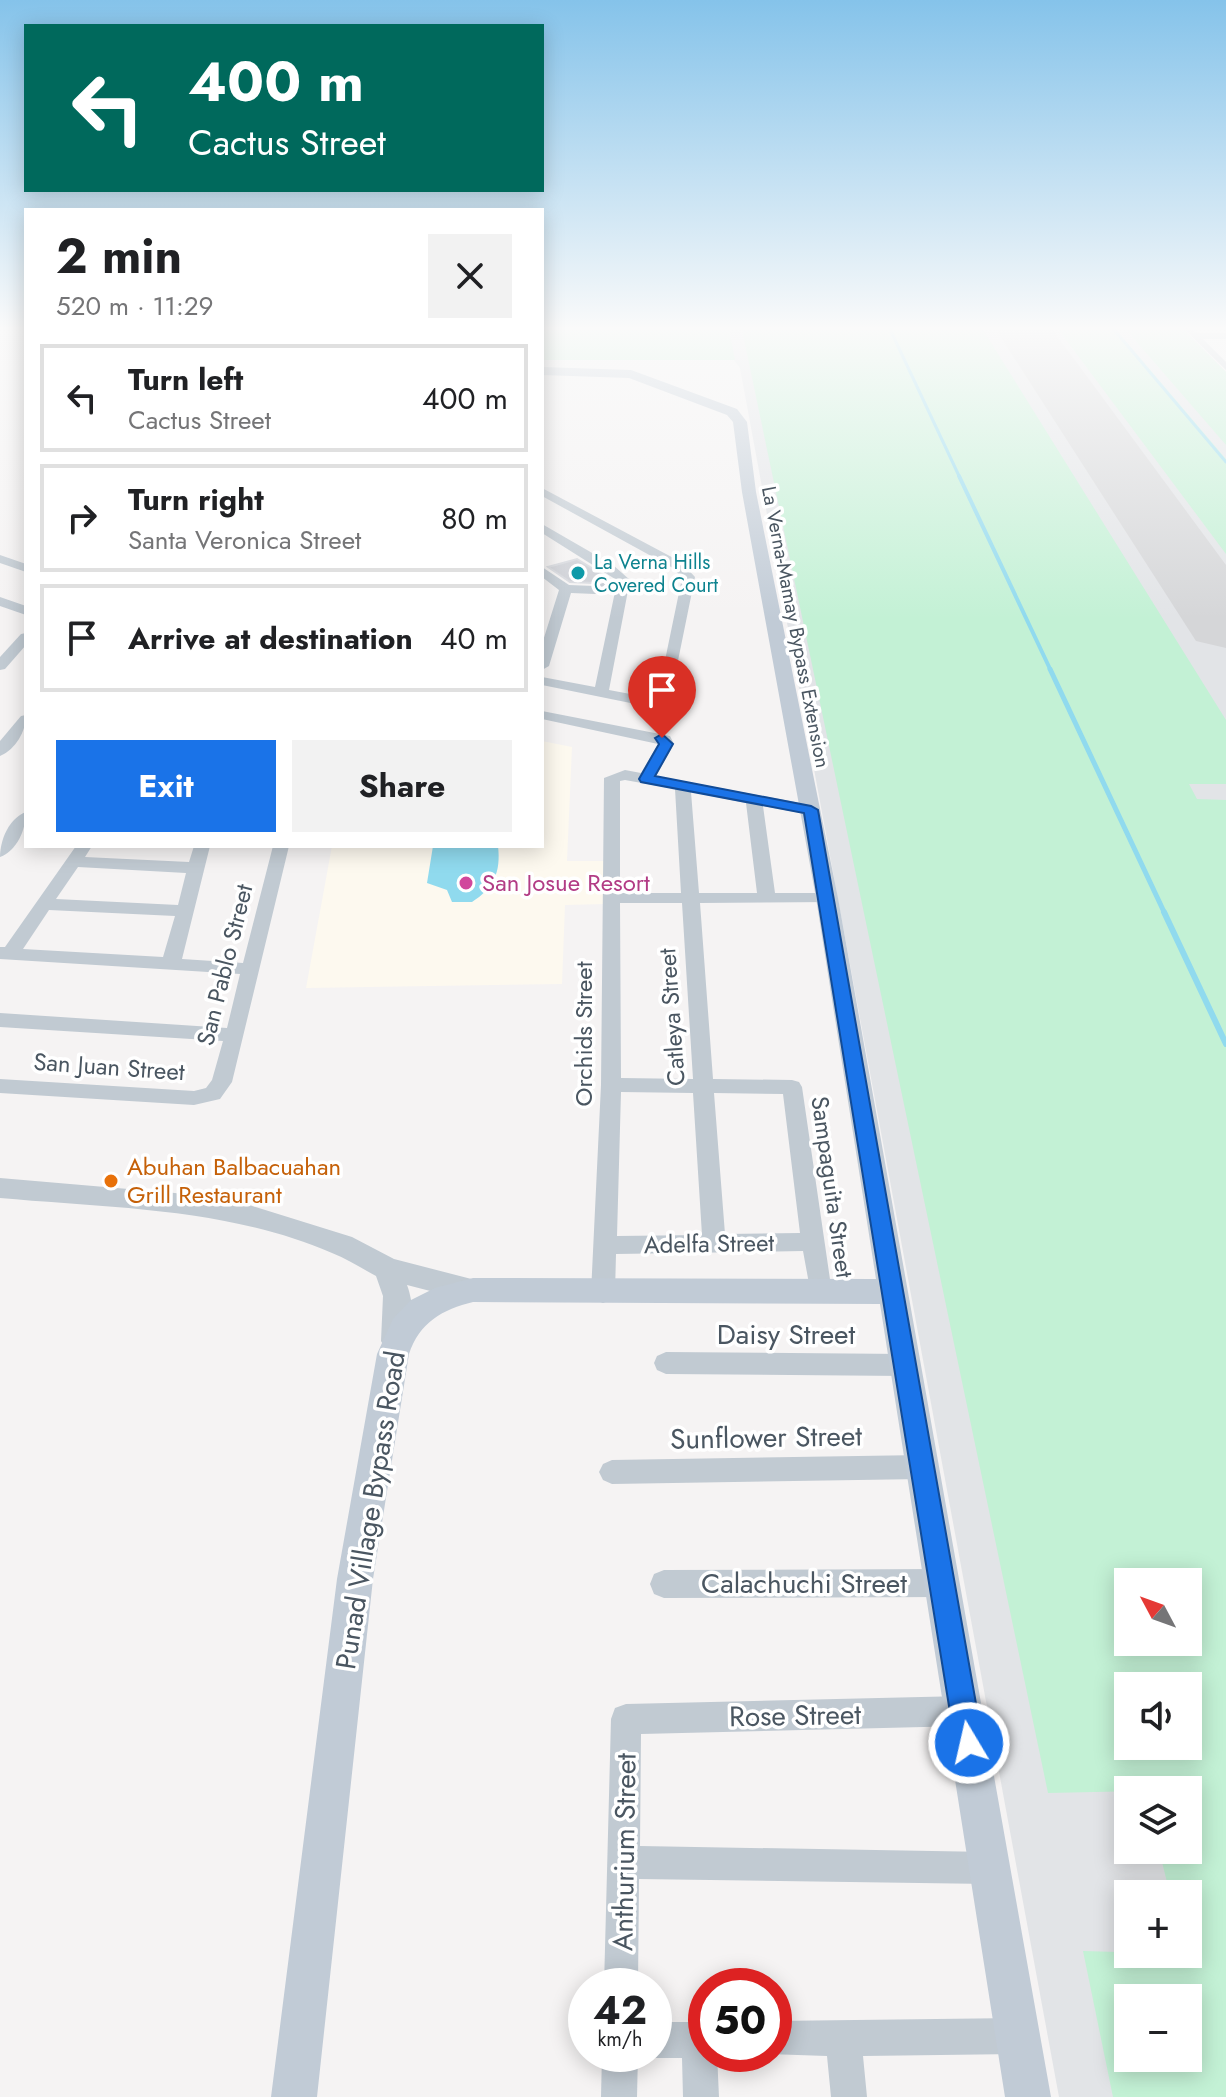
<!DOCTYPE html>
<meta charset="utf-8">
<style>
body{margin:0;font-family:Jost,sans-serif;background:#f2f2f2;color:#202124;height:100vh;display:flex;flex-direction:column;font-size:30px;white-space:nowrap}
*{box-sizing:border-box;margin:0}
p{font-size:26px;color:#757577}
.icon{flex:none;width:44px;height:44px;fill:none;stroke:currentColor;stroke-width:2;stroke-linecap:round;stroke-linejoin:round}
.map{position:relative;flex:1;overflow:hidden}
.side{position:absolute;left:24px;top:208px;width:520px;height:640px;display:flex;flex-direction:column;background:#fff;border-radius:0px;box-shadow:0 4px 20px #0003}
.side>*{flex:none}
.banner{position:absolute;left:24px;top:24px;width:520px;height:168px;border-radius:0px;box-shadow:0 4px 20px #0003;background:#00695c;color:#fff;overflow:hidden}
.needle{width:52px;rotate:311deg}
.fabs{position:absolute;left:1114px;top:1568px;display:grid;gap:16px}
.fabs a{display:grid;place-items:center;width:88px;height:88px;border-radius:0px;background:#fff;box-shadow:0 4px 20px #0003;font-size:40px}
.speed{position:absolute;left:568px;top:1968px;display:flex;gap:16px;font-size:40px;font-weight:700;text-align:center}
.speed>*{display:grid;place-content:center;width:104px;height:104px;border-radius:50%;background:#fff;box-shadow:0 4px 20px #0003;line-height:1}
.speed small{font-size:20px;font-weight:400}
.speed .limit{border:12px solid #d22;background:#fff;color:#111}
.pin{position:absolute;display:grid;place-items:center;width:68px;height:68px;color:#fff;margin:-82px -34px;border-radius:50% 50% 50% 0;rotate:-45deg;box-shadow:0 0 8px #0007}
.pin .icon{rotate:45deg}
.me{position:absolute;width:88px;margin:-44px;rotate:351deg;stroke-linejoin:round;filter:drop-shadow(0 0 6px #0008)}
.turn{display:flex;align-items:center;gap:28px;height:168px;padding:0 32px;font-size:36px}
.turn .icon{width:104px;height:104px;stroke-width:2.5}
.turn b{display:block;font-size:56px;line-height:68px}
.round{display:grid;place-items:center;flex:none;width:84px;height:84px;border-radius:0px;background:#f2f2f2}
.summary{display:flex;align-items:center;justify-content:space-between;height:136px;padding:0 32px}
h1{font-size:48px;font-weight:700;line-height:60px}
.button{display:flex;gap:16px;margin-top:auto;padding:16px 32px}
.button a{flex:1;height:92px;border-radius:0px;background:#1a73e8;color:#fff;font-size:32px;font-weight:700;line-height:92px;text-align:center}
.button a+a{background:#f2f2f2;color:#202124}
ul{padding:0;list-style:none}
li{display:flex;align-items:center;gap:24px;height:108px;margin:0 16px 12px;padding:0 16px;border:4px solid #e0e0e0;border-radius:0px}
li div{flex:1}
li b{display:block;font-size:30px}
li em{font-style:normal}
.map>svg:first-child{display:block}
</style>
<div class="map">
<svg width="1226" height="2097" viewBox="0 0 1226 2097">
<rect width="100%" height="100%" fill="#f5f3f3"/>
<!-- commercial -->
<polygon fill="#fdf9ef" points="542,741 572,747 567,861 606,861 606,904 565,905 562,984 306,988 332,846 542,846"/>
<!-- airport -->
<path fill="#e2e4e7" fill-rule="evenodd" d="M 542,325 L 1179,325 L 1226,372 L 1226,2097 L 1059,2097 L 740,368 L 734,360 L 542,360 ZM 1128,1582 L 1188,1582 L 1188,1642 L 1128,1642 ZM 1128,1686 L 1188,1686 L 1188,1746 L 1128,1746 ZM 1128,1790 L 1188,1790 L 1188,1850 L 1128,1850 ZM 1128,1894 L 1188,1894 L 1188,1954 L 1128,1954 ZM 1128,1998 L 1188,1998 L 1188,2058 L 1128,2058 Z"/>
<!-- green -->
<g fill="#c3f1d5" fill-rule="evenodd">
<polygon points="542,325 728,325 735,360 542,360"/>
<path d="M 741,325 L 980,325 L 1226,720 L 1226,784 L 1189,784 L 1197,799 L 1226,800 L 1226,2097 L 1113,2097 L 1083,1951 L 1188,1954 L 1188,1894 L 1170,1894 L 1159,1850 L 1188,1850 L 1188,1790 L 1048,1793 ZM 1128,1582 L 1188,1582 L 1188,1642 L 1128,1642 ZM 1128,1686 L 1188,1686 L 1188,1746 L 1128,1746 ZM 1128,1998 L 1188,1998 L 1188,2058 L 1128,2058 Z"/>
<polygon points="1055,325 1112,325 1226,459 1226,554"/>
<polygon points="1122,325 1179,325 1226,372 1226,445"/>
</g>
<!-- water -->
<path fill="#90daee" d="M 433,846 L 498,846 C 501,872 494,888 472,902 L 452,902 L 447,890 L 427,883 Z"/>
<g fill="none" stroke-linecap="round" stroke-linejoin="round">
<!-- stream-far3 -->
<g stroke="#90daee" stroke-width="3">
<polyline points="888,325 960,478"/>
<polyline points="1110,325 1226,462"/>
</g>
<!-- stream-far2 -->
<polyline stroke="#90daee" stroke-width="4" points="959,476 1051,671"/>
<!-- stream-far1 -->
<polyline stroke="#90daee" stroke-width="5" points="1050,669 1165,914"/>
<!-- stream -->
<polyline stroke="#90daee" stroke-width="6" points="1164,912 1226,1044"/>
<!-- runway -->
<polygon fill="#d5d6d8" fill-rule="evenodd" points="993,325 1049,325 1226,565 1226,648 1196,641"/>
</g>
<!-- building -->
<polygon fill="#cdcfd5" stroke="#d7d9de" stroke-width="2" points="577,559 608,578 594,583 570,582 548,567"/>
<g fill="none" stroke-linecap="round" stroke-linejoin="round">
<!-- minor -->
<g fill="#c1cad2" fill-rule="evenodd">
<polygon points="1180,325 1189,325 1197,333 1226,333 1226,339 1203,339 1226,362 1226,370"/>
<polygon points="542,488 681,562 695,577 669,705 655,708 542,685 542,677 595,687 616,587 595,594 571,593 549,666 542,670 542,644 559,590 542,577 542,567 569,585 594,586 615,579 542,533 542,524 613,565 630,580 609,690 657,699 682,578 673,568 542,496"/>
<polygon points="0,555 26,564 26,572 0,563"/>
<polygon points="0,597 26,606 26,615 0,606"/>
<polygon points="26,633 26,645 5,669 0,670 0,657 21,634"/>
<path d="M 542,711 L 670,736 L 674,744 L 656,776 L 811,805 L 819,810 L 811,815 L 763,806 L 775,893 L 827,893 L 836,898 L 833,902 L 700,903 L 713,1079 L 792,1080 L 799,1082 L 802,1087 L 832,1293 L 828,1300 L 820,1303 L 812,1300 L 803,1251 L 616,1254 L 615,1293 L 611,1300 L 603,1303 L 595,1300 L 591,1293 L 601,1085 L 604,778 L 625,770 L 641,773 L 658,744 L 542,719 ZM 625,780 L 675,789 L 681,893 L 620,893 L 620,781 ZM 691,792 L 746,803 L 757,893 L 699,893 ZM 620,903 L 682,903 L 693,1079 L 621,1078 ZM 621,1092 L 693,1093 L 702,1235 L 617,1236 ZM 714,1093 L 783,1094 L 800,1233 L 725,1234 Z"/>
<path d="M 26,715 C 26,731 16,749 0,756 L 0,741 L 21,716 Z"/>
<path d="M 26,812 C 26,829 17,851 0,857 C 0,840 9,818 26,812 Z"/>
<path d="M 76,846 L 92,846 L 85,857 L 189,862 L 194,846 L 210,846 L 182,959 L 243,963 L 273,846 L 289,846 L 232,1082 L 220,1099 L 194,1105 L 0,1093 L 0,1079 L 194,1091 L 206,1088 L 212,1080 L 223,1041 L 0,1027 L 0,1013 L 227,1028 L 240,974 L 0,959 L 0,947 L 5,947 ZM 78,867 L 186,873 L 178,905 L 56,899 ZM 49,910 L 175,916 L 163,957 L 23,949 Z"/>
<polygon points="666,1352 905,1354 914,1358 917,1365 914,1372 905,1376 666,1374 657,1370 654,1363 657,1356"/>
<polygon points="922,1455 931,1459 935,1467 931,1475 922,1479 612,1484 603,1480 599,1472 603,1464 612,1460"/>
<polygon points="944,1569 954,1573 958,1583 954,1593 944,1597 664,1598 654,1594 650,1584 654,1574 664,1570"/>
<polygon points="964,1696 975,1700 979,1711 975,1722 964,1726 641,1734 640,1846 989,1852 1001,1856 1005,1868 1001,1880 989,1884 639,1879 638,1986 604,1986 611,1719 615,1708 626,1704"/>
<polygon points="1017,2018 1029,2024 1035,2036 1029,2048 1017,2054 863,2056 867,2097 831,2097 827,2056 768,2054 774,2054 774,2021"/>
<polygon points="654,2022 706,2022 706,2054 717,2054 719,2097 683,2097 682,2058 654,2058 645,2054 654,2054"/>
<polygon points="602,2054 638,2054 637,2097 601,2097"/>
</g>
<!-- tertiary -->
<path fill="#c1cad2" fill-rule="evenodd" d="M 0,1178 L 175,1193 L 249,1205 L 352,1237 L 394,1259 L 483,1282 L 487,1290 L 483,1298 L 473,1302 L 407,1285 C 414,1303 415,1333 406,1350 L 396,1353 L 386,1350 L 381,1341 L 383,1296 L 376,1276 C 361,1268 347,1259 332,1253 C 229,1208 111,1208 0,1198 Z"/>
<!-- secondary -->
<path fill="#c1cbd6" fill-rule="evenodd" d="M 542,367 L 631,370 L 737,409 L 747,422 L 756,492 L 838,898 L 1051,2097 L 1005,2097 L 880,1304 L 473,1302 C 443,1309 419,1323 409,1354 L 373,1579 L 317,2097 L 271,2097 L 337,1579 L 377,1354 L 393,1319 L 411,1300 L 435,1288 L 473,1278 L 876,1279 L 816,898 L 742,492 L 733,422 L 727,415 L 629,378 L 542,375 Z"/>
</g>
<!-- sky -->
<linearGradient id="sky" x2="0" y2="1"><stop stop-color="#85c3ea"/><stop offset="0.53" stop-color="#fafafa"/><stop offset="1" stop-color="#fafafa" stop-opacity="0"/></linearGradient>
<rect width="1226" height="619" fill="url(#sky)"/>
<!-- route -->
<polygon fill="#1a73e8" stroke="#114b97" stroke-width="2" points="662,734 673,744 655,776 811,806 818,810 983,1743 979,1752 969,1757 959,1752 955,1743 804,813 641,782 639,779 659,744 655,738"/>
<!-- markers -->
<circle fill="#0f9aa8" stroke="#fff" stroke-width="3" cx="578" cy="573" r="8"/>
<circle fill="#d1479c" stroke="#fff" stroke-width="3" cx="466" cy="883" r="8"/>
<circle fill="#e8710a" stroke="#fff" stroke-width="3" cx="111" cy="1181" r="8"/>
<g text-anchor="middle" stroke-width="7" stroke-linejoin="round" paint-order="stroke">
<!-- far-culture labels -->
<g font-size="20" fill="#0d838f" stroke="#fff" text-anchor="start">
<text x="594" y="569">La Verna Hills<tspan x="594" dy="23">Covered Court</tspan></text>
</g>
<!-- far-street labels -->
<g font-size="20" fill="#4a5661" stroke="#fff">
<text transform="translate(796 627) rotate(79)" y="7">La Verna-Mamay Bypass Extension</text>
</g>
<!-- hotel labels -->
<g font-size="24" fill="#b23c85" stroke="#fff" text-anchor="start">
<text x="482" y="891">San Josue Resort</text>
</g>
<!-- street labels -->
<g font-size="24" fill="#4a5661" stroke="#fff">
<text transform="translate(225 965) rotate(-76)" y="8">San Pablo Street</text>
<text transform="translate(672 1017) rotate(-94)" y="8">Catleya Street</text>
<text transform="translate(584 1034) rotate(-90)" y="8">Orchids Street</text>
<text transform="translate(109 1067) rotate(4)" y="8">San Juan Street</text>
<text transform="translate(832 1187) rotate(82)" y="8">Sampaguita Street</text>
<text transform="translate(709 1244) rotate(-1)" y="8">Adelfa Street</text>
</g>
<!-- food labels -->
<g font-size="24" fill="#c56008" stroke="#fff" text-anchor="start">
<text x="127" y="1175">Abuhan Balbacuahan<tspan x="127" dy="28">Grill Restaurant</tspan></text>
</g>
<!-- near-street labels -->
<g font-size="28" fill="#4a5661" stroke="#fff">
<text x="786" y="1344">Daisy Street</text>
<text transform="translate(766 1437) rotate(-1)" y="10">Sunflower Street</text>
<text transform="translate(370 1510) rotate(-81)" y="10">Punad Village Bypass Road</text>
<text x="804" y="1593">Calachuchi Street</text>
<text transform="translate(795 1715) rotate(-1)" y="10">Rose Street</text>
<text transform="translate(624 1852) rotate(-89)" y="10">Anthurium Street</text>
</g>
</g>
</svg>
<div class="fabs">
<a><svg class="needle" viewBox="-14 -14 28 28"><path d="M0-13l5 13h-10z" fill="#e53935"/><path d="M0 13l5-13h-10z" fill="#757577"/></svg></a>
<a><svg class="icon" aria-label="sound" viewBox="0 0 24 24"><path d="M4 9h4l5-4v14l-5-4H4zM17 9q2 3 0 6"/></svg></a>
<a><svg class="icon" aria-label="layers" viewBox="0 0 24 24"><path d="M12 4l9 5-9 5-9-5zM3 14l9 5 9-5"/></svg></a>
<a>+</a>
<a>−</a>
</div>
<div class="speed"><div>42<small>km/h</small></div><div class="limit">50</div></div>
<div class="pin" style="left:662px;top:738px;background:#d93025"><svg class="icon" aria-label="arrive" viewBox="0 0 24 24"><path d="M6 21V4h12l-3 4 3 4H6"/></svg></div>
<svg class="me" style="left:969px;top:1743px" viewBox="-20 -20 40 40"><circle r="17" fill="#1a73e8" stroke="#fff" stroke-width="3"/><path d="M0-11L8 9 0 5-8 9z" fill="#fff"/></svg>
<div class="banner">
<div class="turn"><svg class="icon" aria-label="left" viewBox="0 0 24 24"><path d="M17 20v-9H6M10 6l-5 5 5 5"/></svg><div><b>400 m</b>Cactus Street</div></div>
</div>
<section class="side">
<div class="summary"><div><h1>2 min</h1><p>520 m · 11:29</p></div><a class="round"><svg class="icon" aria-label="close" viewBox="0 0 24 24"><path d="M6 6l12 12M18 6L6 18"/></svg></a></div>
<ul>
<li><svg class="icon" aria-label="left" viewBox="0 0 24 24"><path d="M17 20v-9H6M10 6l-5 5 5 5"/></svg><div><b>Turn left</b><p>Cactus Street</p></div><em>400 m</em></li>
<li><svg class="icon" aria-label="right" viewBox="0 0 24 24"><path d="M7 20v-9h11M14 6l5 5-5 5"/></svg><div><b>Turn right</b><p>Santa Veronica Street</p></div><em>80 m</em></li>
<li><svg class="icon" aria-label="arrive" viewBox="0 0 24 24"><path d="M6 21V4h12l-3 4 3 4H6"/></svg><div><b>Arrive at destination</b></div><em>40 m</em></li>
</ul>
<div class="button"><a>Exit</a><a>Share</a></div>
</section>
</div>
